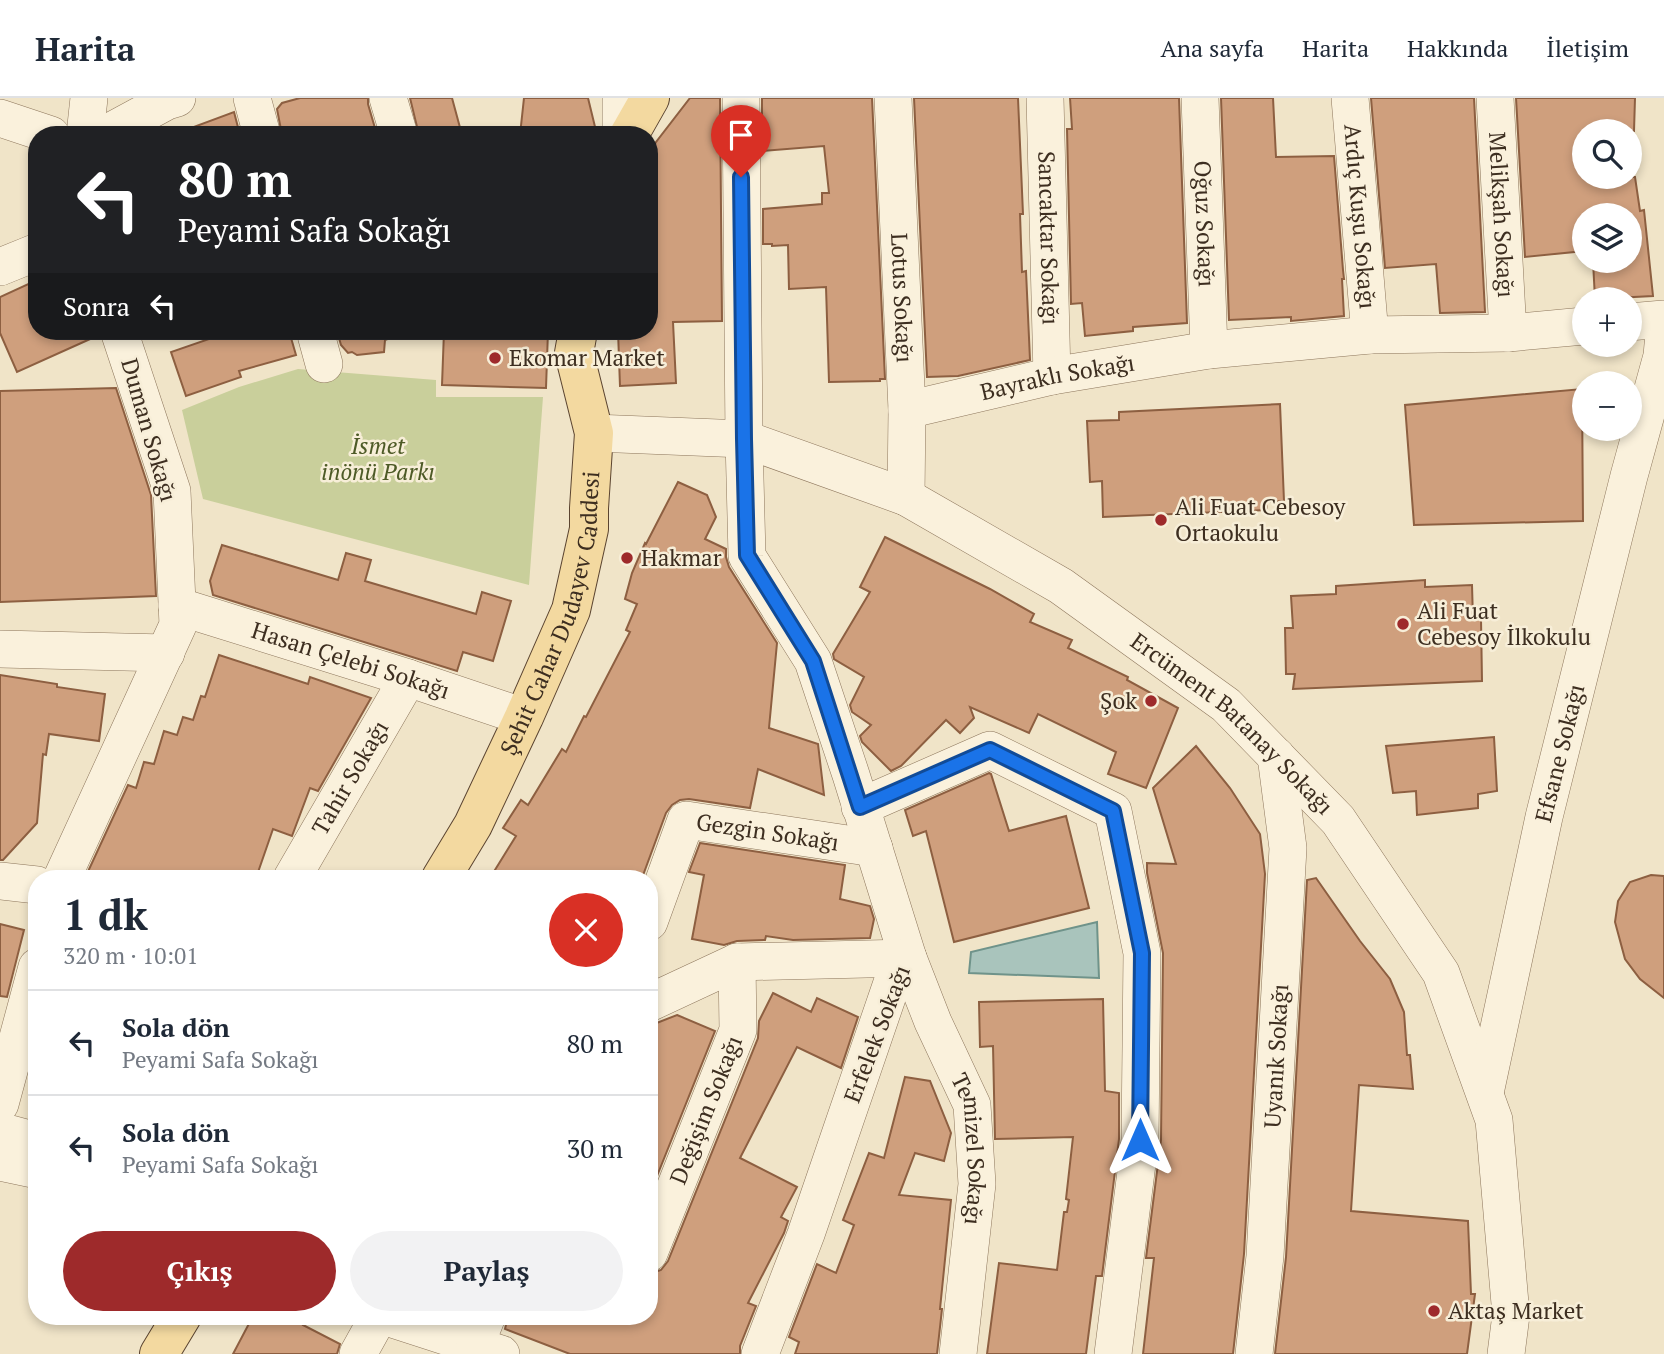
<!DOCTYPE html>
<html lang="tr">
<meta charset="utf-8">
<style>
body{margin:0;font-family:"PT Serif",serif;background:#f2f2f3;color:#1f2937;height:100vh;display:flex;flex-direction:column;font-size:26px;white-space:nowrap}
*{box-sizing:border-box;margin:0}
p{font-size:23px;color:#747a83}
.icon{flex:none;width:38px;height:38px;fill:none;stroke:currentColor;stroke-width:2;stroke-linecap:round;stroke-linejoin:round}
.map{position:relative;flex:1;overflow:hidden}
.panel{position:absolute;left:28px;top:772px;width:630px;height:455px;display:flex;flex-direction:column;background:#fff;border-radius:28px;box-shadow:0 4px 10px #0003}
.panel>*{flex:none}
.banner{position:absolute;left:28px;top:28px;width:630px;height:214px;border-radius:28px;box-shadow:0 4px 10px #0003;background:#202124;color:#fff;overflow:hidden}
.fabs{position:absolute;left:1572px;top:21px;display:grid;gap:14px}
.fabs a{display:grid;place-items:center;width:70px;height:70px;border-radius:50%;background:#fff;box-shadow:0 4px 10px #0003;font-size:35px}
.pin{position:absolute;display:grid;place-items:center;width:60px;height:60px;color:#fff;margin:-72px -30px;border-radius:50% 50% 50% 0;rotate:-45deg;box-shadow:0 0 7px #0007}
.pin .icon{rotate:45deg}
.me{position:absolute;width:77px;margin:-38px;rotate:0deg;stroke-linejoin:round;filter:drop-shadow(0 0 5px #0008)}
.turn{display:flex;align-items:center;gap:24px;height:147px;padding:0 35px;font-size:32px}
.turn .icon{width:91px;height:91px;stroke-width:2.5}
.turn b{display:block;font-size:49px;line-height:60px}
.then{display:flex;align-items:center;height:66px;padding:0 35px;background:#0003;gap:14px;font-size:26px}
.round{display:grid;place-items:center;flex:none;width:74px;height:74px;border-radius:37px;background:#f2f2f3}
.headline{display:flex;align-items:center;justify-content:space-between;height:119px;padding:0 35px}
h1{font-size:42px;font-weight:600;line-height:52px}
.button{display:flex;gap:14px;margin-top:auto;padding:14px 35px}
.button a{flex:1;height:80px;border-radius:42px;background:#9e2a2b;color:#fff;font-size:28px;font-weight:600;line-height:80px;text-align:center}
.button a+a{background:#f2f2f3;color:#1f2937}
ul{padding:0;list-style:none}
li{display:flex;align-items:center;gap:21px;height:105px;padding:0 35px;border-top:2px solid #e0e1e3}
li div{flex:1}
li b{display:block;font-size:26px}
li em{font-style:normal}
header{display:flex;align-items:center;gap:42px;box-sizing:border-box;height:98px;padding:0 35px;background:#fff;border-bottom:2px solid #e0e1e3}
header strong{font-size:33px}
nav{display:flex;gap:38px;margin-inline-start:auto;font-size:24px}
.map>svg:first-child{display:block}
</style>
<header>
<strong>Harita</strong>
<nav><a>Ana sayfa</a><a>Harita</a><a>Hakkında</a><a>İletişim</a></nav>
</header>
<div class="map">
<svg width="1664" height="1256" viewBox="0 0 1664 1256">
<rect width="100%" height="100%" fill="#f0e4c8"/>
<!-- green -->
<polygon fill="#c9cf9b" points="298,271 436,282 436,299 543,299 529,487 203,401 182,312 239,289"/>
<!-- water -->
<polygon fill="#a9c4bc" stroke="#6f938a" stroke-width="2" points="1097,824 1099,880 969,875 971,854"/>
<!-- building -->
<g fill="#cf9f7d" stroke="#8d5f41" stroke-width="2">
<polygon points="300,0 368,0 368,6 377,37 282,37 277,11 282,5"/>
<polygon points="410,0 452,0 462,37 419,37"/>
<polygon points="524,0 588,0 597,37 520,37"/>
<polygon points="690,0 720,0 722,223 673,224 676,285 620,288 618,233 649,233 649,61 653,48"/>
<polygon points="762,0 872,0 885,281 880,281 880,283 829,284 826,189 789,191 788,147 772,148 772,146 763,146 763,111 822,106 822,95 829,95 824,48 762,53"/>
<polygon points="914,0 1018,0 1023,116 1020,116 1022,174 1026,173 1030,262 958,278 927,279"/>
<polygon points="1070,0 1179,0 1187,225 1133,229 1133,233 1085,238 1082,205 1071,206 1067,31 1072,31"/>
<polygon points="1221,0 1273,0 1276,59 1334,58 1343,172 1344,181 1342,181 1344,218 1291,223 1291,219 1229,222"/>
<polygon points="1371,0 1474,0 1485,214 1440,215 1436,166 1385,170"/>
<polygon points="1516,0 1635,0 1634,33 1584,33 1584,79 1635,79 1640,113 1644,112 1653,198 1595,201 1593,163 1629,163 1629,117 1584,117 1584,153 1525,159"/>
<polygon points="234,14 240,37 181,37 180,34"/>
<polygon points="37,182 37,233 99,233 99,237 17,274 0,235 0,199"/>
<polygon points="232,233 289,233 296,257 239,273 241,279 186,298 171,254"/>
<polygon points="337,233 402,233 403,235 385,242 384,254 357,257 352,254 348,255 341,247"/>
<polygon points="444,233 548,233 546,290 442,287"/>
<polygon points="116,290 151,397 156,498 0,504 0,293"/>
<polygon points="1582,291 1583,423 1414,427 1405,307"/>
<polygon points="1280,306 1284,403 1267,404 1267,412 1103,419 1102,383 1090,384 1087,323 1119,322 1119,314"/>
<polygon points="678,384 707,397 716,419 705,441 726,451 726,459 729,469 777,545 769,630 818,646 824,697 758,671 750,710 689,701 680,702 672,707 666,715 642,780 490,780 516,738 503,730 521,702 528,707 562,651 566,654 584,618 586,619 630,534 626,532 637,506 625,501 632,475 645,445 646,446"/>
<polygon points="885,439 990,491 1034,516 1030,524 1072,542 1068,550 1128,579 1127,582 1178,610 1146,690 1108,676 1116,654 1038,616 1029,635 970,609 974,620 960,635 946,622 901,668 891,673 862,644 860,638 871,627 852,614 850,607 864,579 834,561 833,556 870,494 860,489"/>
<polygon points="222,447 338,482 346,455 371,462 365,483 476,516 482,494 511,503 493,563 463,554 457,573 213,497 210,483"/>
<polygon points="1425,482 1425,489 1472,487 1473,521 1481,521 1482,583 1293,591 1295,576 1286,576 1285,530 1293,530 1291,498 1336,496 1336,488"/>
<polygon points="219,557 308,586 310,579 371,600 318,693 310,690 292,738 273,731 256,780 85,780 128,687 136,690 144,664 154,666 164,633 177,637 183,619 193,622 201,598 205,599"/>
<polygon points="0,577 57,586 57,589 105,596 99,643 49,636 46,657 43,656 37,725 3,762 0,762"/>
<polygon points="1494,639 1497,693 1478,696 1478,710 1417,717 1416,693 1393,695 1386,648"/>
<polygon points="1196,648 1230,690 1260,736 1265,776 1244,1156 1233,1256 1143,1256 1154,1160 1146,1160 1161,1042 1163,855 1147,775 1147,765 1176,766 1153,690"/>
<polygon points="989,675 991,676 1009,733 1066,718 1089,810 954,844 926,733 913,738 905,712"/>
<polygon points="700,745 845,767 840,801 870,808 874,821 870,840 793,842 766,838 765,842 737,843 724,847 692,841 704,777 689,774"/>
<polygon points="1651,777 1664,778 1664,900 1640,881 1625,861 1615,824 1618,803 1630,784"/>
<polygon points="1316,780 1360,843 1390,881 1404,914 1407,957 1410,957 1413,991 1359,987 1351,1113 1468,1123 1471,1196 1475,1196 1467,1256 1275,1256 1286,1159 1307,782"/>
<polygon points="0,826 24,832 7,899 0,898"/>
<polygon points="773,895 811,914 817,900 858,919 841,970 797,949 740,1060 797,1089 781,1119 788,1123 784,1135 748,1205 756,1208 740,1248 740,1256 570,1256 505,1231 508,1218 649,1218 649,1176 661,1172 668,1163 758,940 759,923"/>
<polygon points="1103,901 1105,993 1119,995 1119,1041 1102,1178 1096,1178 1086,1256 987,1256 999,1165 1057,1172 1064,1114 1067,1114 1069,1102 1066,1101 1073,1039 995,1041 993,948 980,949 979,904"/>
<polygon points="677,917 715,933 649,1098 649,928"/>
<polygon points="905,979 930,983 951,1035 944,1063 915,1055 899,1097 951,1102 940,1211 942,1211 937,1256 795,1256 799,1244 789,1239 817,1166 836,1175 854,1127 843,1122 869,1055 884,1060"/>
<polygon points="253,1218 308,1218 303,1227 340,1246 337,1256 233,1256"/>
</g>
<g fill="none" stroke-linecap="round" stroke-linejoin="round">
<defs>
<g id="minor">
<polyline points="252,0 262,37"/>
<polyline points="388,0 399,37"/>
<polyline points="621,0 621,37"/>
<polyline points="741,0 744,341 747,458 813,563 851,677 908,860 892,885 806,1136 760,1256"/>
<path id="s1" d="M 893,0 L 907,312 L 906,399"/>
<path id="s2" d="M 1045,0 L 1052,278"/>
<path id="s3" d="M 1200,0 L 1209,252"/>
<path id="s4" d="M 1350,0 L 1370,237"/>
<path id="s5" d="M 1495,0 L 1508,235"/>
<polyline points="0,20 51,37"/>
<polyline points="85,37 89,0"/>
<polyline points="104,37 167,3 177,0"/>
<polyline points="0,169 37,154"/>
<polyline points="1629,224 1664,221"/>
<polyline points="315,233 324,266"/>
<path id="s6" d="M 907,312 L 1052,278 L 1209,252 L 1370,237 L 1508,235 L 1584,228"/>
<path id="s7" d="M 594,335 L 744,341 L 906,399 L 1061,488 L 1226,607 L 1338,722 L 1441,875 L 1494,1022 L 1511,1217 L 1506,1256"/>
<path id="s8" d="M 177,508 L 408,580 L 524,619"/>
<polyline points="0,551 166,555"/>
<polyline points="860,709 990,652 1113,713 1142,855 1140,1042 1113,1256"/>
<polyline points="62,780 178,527 172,393 119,233"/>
<path id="s9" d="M 292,780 L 408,580"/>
<polyline points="0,783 37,787"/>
<path id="s10" d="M 649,824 L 686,722 L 874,750"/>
<path id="s11" d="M 649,905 L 737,864 L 908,860 L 933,924 L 972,1007 L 977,1086 L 958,1256"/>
<path id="s12" d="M 1485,995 L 1544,719 L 1629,378 L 1662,258 L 1664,235"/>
<polyline points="0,1006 37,869"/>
<polyline points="0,1033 37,1043"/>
<polyline points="0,1064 37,1072"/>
<path id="s13" d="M 649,1155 L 738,932 L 737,864"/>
<polyline points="383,1218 501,1256"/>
<polyline points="475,1248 487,1218"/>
<polyline points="358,1256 379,1218"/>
<path id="s14" d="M 1254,1256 L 1265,1158 L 1288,750 L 1276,658"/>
</g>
<g id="major">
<polyline points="629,37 650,0"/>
<path id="s15" d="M 441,780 L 473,727 L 524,619 L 571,512 L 589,431 L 589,410 L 594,335 L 574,255 L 578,233"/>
<polyline points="159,1256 182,1218"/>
</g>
</defs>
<!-- minor casing -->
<use href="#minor" stroke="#8d765c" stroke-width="38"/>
<!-- major casing -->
<use href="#major" stroke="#5b4430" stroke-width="40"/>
<!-- minor -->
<use href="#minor" stroke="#faf1dc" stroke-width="37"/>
<!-- major -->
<use href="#major" stroke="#f3d9a0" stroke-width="38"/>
</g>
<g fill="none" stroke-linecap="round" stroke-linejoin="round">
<defs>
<polyline id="route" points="741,79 744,341 747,457 813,563 860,709 990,652 1113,713 1142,855 1140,1042"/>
</defs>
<!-- route casing -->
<use href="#route" stroke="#114b97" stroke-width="18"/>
<!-- route -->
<use href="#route" stroke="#1a73e8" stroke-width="12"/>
</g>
<!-- markers -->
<g fill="#9e2a2b" stroke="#f7eed8" stroke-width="2.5">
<circle cx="495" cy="260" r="7"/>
<circle cx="1161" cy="422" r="7"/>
<circle cx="627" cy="460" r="7"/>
<circle cx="1403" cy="526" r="7"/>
<circle cx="1151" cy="603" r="7"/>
<circle cx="1434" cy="1213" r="7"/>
</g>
<g text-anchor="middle" stroke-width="5" stroke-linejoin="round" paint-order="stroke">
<!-- street labels -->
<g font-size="23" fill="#3d2e20" stroke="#f7eed8">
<text dy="8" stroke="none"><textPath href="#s5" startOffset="117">Melikşah Sokağı</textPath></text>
<text dy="8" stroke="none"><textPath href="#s4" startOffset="119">Ardıç Kuşu Sokağı</textPath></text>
<text dy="8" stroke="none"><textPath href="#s3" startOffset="126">Oğuz Sokağı</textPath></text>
<text dy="8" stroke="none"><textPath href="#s2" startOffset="140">Sancaktar Sokağı</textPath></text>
<text dy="8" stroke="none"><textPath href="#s1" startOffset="200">Lotus Sokağı</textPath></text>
<text dy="8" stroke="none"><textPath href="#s6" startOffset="154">Bayraklı Sokağı</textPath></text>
<text transform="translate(149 332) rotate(74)" y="8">Duman Sokağı</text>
<text dy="8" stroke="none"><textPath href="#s15" startOffset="290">Şehit Cahar Dudayev Caddesi</textPath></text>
<text dy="8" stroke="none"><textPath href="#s8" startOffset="182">Hasan Çelebi Sokağı</textPath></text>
<text dy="8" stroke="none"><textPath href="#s7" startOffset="721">Ercüment Batanay Sokağı</textPath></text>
<text dy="8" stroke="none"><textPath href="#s12" startOffset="348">Efsane Sokağı</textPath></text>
<text dy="8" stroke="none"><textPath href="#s9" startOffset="116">Tahir Sokağı</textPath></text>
<text dy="8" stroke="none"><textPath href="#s10" startOffset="191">Gezgin Sokağı</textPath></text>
<text transform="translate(877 936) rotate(-69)" y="8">Erfelek Sokağı</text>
<text dy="8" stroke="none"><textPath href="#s14" startOffset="299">Uyanık Sokağı</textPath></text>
<text dy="8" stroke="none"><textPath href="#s13" startOffset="154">Değişim Sokağı</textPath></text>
<text dy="8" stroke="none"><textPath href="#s11" startOffset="472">Temizel Sokağı</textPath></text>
</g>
<!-- poi labels -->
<g font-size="23" fill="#3d2e20" stroke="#f7eed8" text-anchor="start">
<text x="509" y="268">Ekomar Market</text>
<text x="1175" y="417">Ali Fuat Cebesoy<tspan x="1175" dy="26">Ortaokulu</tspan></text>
<text x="641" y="468">Hakmar</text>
<text x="1417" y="521">Ali Fuat<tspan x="1417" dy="26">Cebesoy İlkokulu</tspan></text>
<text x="1137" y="611" text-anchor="end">Şok</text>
<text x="1448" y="1221">Aktaş Market</text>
</g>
<!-- park labels -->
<g font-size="23" font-style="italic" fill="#4d5a26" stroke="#f7eed8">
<text x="378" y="356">İsmet<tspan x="378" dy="26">inönü Parkı</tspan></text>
</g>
</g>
</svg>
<div class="fabs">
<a><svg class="icon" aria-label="search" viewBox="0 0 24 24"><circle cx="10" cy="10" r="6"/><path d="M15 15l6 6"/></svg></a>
<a><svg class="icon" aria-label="layers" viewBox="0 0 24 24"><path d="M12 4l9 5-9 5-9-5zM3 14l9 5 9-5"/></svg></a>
<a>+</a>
<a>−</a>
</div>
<div class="pin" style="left:741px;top:79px;background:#d93025"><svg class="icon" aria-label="arrive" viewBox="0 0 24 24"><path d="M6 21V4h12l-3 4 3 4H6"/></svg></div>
<svg class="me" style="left:1140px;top:1042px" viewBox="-20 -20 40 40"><path d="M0-17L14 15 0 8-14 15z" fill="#1a73e8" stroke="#fff" stroke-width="4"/></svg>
<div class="banner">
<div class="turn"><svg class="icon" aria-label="left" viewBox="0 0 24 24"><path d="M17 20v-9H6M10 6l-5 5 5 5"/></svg><div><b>80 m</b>Peyami Safa Sokağı</div></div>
<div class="then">Sonra<svg class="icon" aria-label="left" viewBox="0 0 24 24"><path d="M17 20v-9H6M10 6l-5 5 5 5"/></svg></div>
</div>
<section class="panel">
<div class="headline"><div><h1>1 dk</h1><p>320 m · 10:01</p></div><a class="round" style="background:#d93025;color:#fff"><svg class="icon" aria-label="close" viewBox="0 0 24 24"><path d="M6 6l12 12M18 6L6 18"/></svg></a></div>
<ul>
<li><svg class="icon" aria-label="left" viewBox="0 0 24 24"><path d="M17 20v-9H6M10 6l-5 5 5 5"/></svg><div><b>Sola dön</b><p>Peyami Safa Sokağı</p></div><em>80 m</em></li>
<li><svg class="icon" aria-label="left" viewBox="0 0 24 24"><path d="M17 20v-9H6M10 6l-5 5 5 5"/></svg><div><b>Sola dön</b><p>Peyami Safa Sokağı</p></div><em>30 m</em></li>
</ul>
<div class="button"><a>Çıkış</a><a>Paylaş</a></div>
</section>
</div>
